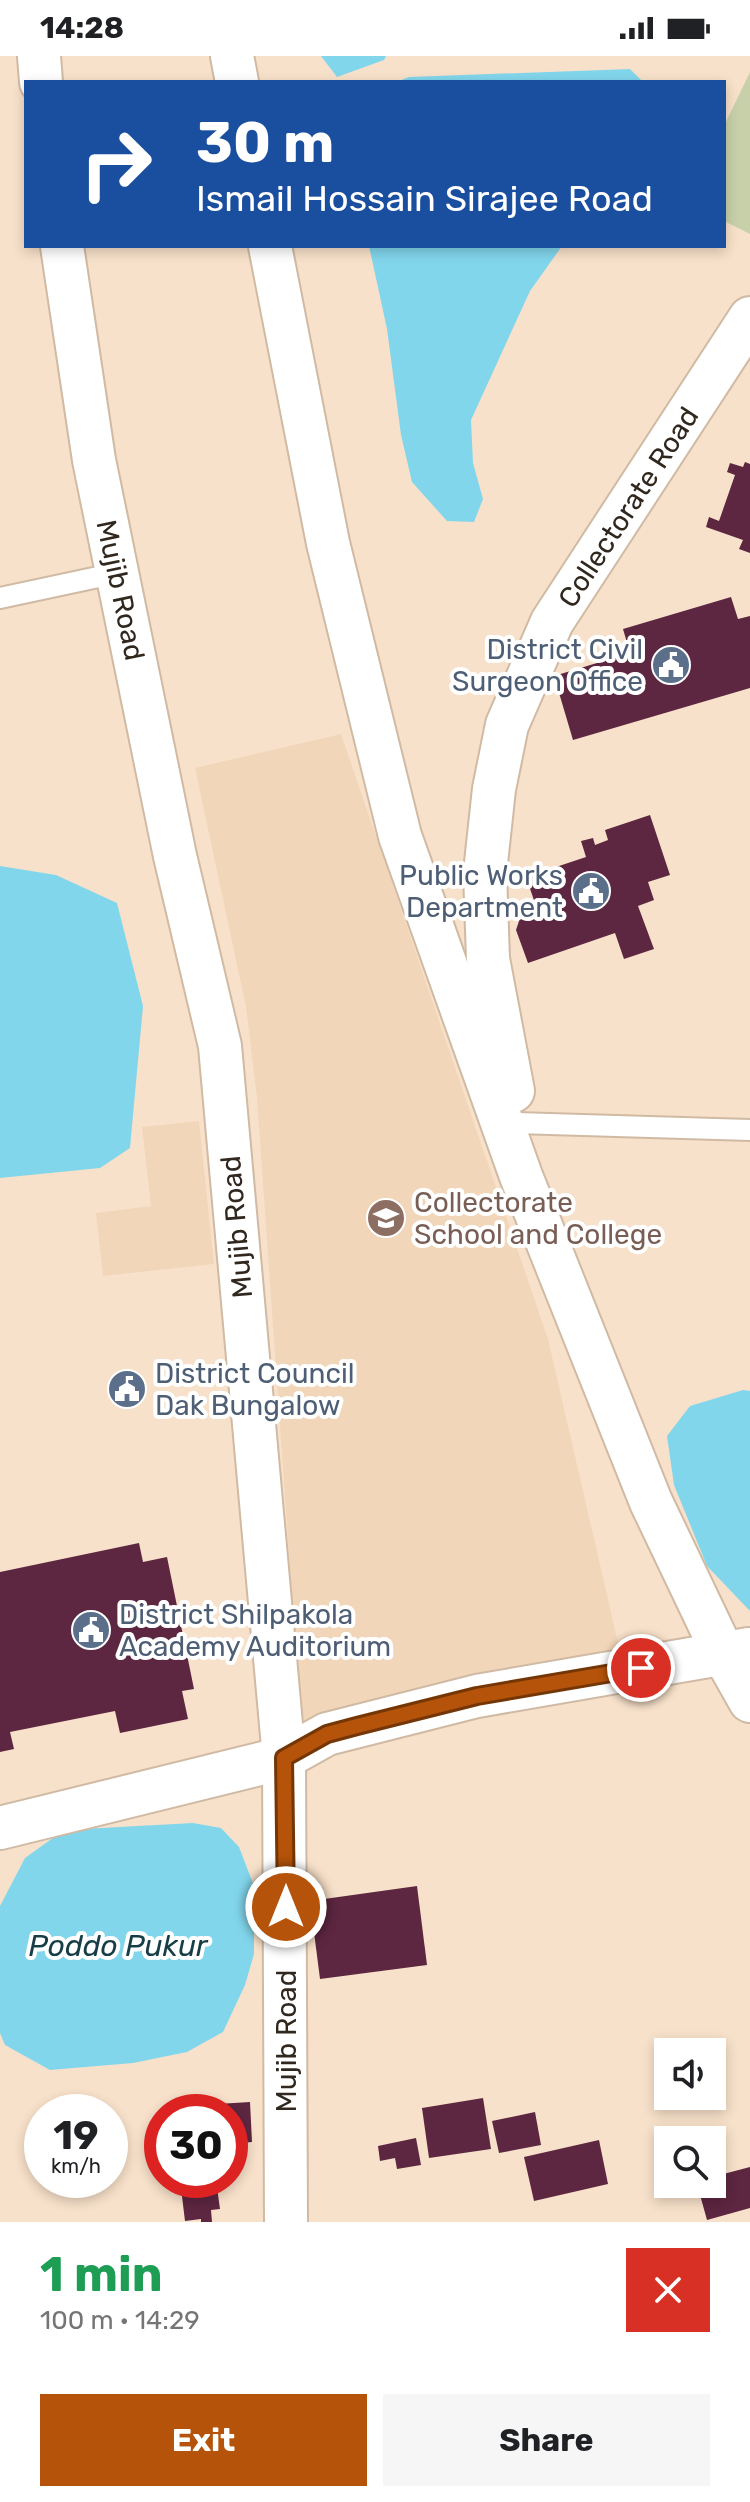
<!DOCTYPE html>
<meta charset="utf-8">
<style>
body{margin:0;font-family:Rubik,sans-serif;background:#f6f6f6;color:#202124;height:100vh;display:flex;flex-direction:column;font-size:30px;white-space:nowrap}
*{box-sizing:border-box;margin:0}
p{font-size:26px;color:#757577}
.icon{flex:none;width:44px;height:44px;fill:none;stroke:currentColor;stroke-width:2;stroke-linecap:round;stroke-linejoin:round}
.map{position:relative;height:2166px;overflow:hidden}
.panel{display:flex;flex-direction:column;background:#fff;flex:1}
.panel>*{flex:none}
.top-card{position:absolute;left:24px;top:24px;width:702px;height:168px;border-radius:0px;box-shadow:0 4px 12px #0003;background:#1a4fa0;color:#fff;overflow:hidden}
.buttons{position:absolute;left:654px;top:1982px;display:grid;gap:16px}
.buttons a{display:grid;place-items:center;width:72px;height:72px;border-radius:0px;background:#fff;box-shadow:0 4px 12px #0003;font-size:40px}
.speed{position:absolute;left:24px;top:2038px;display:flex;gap:16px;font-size:40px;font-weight:700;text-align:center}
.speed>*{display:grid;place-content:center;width:104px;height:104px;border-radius:50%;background:#fff;box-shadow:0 4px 12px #0003;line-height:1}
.speed small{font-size:20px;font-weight:400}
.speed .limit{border:12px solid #d22;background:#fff;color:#111}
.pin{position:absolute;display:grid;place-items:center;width:68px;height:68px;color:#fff;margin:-34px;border:4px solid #fff;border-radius:50%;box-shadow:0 2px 8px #0007}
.me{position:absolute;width:88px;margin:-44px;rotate:0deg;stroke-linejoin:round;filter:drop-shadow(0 0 6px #0008)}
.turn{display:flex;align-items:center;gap:28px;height:168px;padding:0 40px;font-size:36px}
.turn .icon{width:104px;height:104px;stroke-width:2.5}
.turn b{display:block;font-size:56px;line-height:68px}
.round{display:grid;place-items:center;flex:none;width:84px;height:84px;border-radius:0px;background:#f6f6f6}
.headline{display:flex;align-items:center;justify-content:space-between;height:136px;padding:0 40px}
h1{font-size:48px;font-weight:700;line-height:60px;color:#1e9e55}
.cta{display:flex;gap:16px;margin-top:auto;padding:16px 40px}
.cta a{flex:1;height:92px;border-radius:0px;background:#b45309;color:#fff;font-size:32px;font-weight:700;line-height:92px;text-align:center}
.cta a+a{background:#f6f6f6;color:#202124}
.status{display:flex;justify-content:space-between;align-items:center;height:56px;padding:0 40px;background:#fff;direction:ltr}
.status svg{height:22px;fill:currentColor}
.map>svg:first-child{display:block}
</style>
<div class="status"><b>14:28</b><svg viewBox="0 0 49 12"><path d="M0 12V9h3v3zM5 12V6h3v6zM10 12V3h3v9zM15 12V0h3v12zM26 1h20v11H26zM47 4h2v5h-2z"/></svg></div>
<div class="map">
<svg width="750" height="2166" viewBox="0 0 750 2166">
<rect width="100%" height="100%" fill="#f8e1ca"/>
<!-- built -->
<g fill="#f2d6b9">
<polygon points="341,678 548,1283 619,1591 301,1670 257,1042 246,951 195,712"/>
<polygon points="199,1065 214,1208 103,1220 96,1157 151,1150 142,1071"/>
</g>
<!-- green -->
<polygon fill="#c8d0aa" points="750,16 750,178 724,165 724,70"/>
<!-- water -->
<g fill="#82d6ec">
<polygon points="321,0 386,0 384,4 337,21"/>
<polygon points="630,13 643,26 396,26 409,21"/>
<polygon points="369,190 562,190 530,235 471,364 473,407 483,443 474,466 447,465 412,426 401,379 387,273"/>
<polygon points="0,810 56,819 117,847 143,950 130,1092 100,1112 0,1122"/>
<polygon points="743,1334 750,1335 750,1555 707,1510 674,1429 667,1380 690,1350"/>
<polygon points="193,1767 221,1772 239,1791 254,1830 254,1898 245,1929 223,1976 187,1996 133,2007 50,2014 5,1989 0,1977 0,1850 25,1802 64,1774"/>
</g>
<!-- building -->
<g fill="#5d2641">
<polygon points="745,406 750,408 750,497 739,493 743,484 706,471 709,461 719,465 735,419 727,416 730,407 743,411"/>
<polygon points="731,541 738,563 750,560 750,632 573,684 554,620 630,597 623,573"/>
<polygon points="650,759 670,819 648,826 654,844 638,850 654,893 624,903 615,877 528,907 516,874 521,859 537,853 526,821 586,801 581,785 593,782 595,789 608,784 605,774"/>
<polygon points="139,1487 143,1506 167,1501 194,1633 182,1635 188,1663 120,1677 115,1655 10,1676 14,1693 0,1696 0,1516"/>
<polygon points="417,1830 427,1909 320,1923 310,1845"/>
<polygon points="483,2042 491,2093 429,2102 422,2052"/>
<polygon points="250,2046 252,2086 230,2088 230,2056 185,2056 185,2050"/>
<polygon points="535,2056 541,2089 499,2097 492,2065"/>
<polygon points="416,2082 421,2109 397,2113 395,2102 380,2105 378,2090"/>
<polygon points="599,2084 608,2128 534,2145 524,2101"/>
<polygon points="750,2111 750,2152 707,2164 697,2128 712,2128 712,2121"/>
<polygon points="180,2124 216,2124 220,2153 211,2154 212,2166 201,2166 201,2163 185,2165"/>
</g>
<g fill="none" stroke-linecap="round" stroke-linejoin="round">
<defs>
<g id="service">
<polyline points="0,542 117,517"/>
<polyline points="516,1067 750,1074"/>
</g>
<g id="minor">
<polyline points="39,0 41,26"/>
<polyline points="232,0 237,26"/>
<polyline points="62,190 94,404 175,800 220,990 284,1702 286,2166"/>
<polyline points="270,190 328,487 400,780 521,1120 651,1446 724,1599 750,1645"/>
<polyline points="513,1035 488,903 485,816 494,733 507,669 552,566 750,262"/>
<polyline points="0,1772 284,1702 327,1678 477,1640 749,1593"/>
</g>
</defs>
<!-- service casing -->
<use href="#service" stroke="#d0baa4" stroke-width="24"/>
<!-- minor casing -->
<use href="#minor" stroke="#d0baa4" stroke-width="46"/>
<!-- service -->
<use href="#service" stroke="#fff" stroke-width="20"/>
<!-- minor -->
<use href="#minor" stroke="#fff" stroke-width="42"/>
</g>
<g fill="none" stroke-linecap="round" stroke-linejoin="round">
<defs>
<polyline id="route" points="286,1851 284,1702 327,1678 357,1670 477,1640 641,1612"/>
</defs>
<!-- route casing -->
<use href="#route" stroke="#753606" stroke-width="20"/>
<!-- route -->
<use href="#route" stroke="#b45309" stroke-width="14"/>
</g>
<!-- icons -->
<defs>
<symbol id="civic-disc" viewBox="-11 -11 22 22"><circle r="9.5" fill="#5c6f8a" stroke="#fff"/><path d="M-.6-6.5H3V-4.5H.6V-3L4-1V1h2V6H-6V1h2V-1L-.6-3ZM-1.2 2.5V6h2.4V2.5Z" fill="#fff"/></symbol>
<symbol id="school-disc" viewBox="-11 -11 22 22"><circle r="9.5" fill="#8d6e63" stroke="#fff"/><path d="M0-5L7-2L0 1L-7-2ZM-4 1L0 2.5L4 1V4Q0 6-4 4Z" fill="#fff"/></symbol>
</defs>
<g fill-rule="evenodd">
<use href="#civic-disc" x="649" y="587" width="44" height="44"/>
<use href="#civic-disc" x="569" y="813" width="44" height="44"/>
<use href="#school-disc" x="364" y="1140" width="44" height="44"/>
<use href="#civic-disc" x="105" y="1311" width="44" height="44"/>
<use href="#civic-disc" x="69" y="1552" width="44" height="44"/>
</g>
<g text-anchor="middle" stroke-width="8" stroke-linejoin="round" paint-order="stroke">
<!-- street labels -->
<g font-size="28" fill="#30271f" stroke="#fff">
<text transform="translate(628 451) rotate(-57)" y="10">Collectorate Road</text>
<text transform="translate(121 534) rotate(78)" y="10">Mujib Road</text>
<text transform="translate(236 1171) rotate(-95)" y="10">Mujib Road</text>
<text transform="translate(286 1985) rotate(-90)" y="10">Mujib Road</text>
</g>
<!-- service labels -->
<g font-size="28" fill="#4e5e75" stroke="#fff" text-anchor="end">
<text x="643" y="603">District Civil<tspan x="643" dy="32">Surgeon Office</tspan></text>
<text x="563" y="829">Public Works<tspan x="563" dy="32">Department</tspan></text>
<text x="155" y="1327" text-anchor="start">District Council<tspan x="155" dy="32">Dak Bungalow</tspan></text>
<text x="119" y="1568" text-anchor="start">District Shilpakola<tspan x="119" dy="32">Academy Auditorium</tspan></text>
</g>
<!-- education labels -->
<g font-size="28" fill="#785e54" stroke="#fff" text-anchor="start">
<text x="414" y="1156">Collectorate<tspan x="414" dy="32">School and College</tspan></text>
</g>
<!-- water labels -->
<g font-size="30" font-style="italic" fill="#173e47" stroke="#fff">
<text x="118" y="1900">Poddo Pukur</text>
</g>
</g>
</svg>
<div class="buttons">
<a><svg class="icon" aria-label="sound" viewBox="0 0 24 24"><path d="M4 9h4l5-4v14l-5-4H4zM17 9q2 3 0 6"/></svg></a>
<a><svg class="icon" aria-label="search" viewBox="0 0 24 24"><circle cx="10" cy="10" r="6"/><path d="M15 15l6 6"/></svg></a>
</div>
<div class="speed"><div>19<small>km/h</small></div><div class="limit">30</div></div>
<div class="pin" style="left:641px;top:1612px;background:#d93025"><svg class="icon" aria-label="arrive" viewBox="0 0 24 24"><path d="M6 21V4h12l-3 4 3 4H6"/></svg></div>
<svg class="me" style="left:286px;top:1851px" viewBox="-20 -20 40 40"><circle r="17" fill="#b45309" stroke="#fff" stroke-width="3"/><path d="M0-11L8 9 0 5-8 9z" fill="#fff"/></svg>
<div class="top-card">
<div class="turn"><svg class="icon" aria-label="right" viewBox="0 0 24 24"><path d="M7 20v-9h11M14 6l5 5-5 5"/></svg><div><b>30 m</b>Ismail Hossain Sirajee Road</div></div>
</div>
</div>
<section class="panel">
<div class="headline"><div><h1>1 min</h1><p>100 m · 14:29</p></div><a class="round" style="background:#d93025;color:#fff"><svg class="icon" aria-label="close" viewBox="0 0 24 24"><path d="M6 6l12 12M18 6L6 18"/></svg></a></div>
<div class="cta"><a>Exit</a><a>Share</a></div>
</section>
